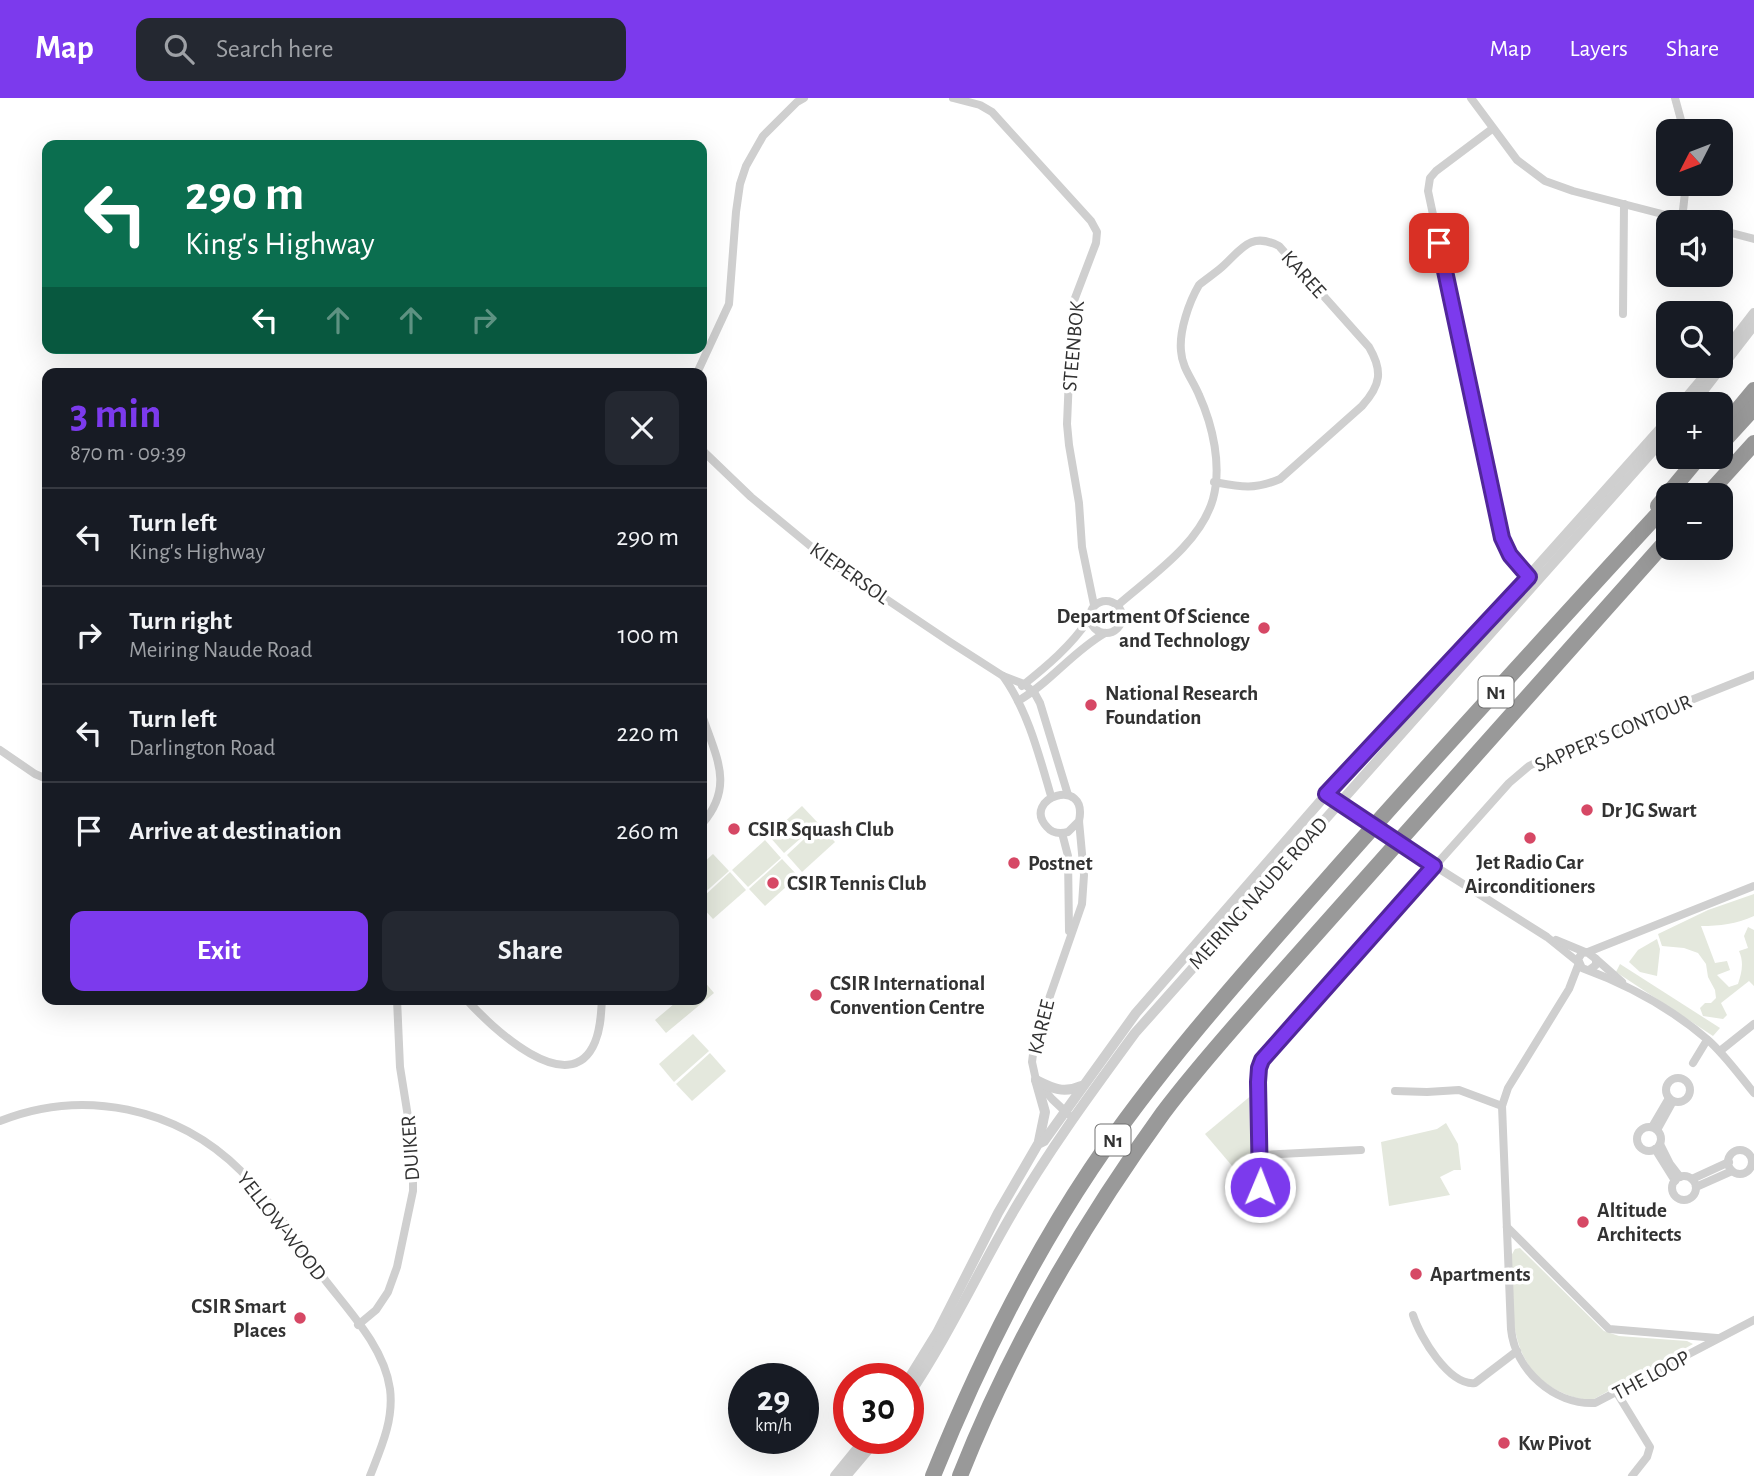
<!DOCTYPE html>
<meta charset="utf-8">
<style>
body{margin:0;font-family:"Alegreya Sans",sans-serif;background:#242831;color:#f1f3f6;height:100vh;display:flex;flex-direction:column;font-size:26px;white-space:nowrap}
*{box-sizing:border-box;margin:0}
p{font-size:23px;color:#9ea1a6}
.icon{flex:none;width:38px;height:38px;fill:none;stroke:currentColor;stroke-width:2;stroke-linecap:round;stroke-linejoin:round}
.map{position:relative;flex:1;overflow:hidden}
.side{position:absolute;left:42px;top:270px;width:665px;height:637px;display:flex;flex-direction:column;background:#171b24;border-radius:14px;box-shadow:0 7px 28px #0002}
.side>*{flex:none}
.guide{position:absolute;left:42px;top:42px;width:665px;height:214px;border-radius:14px;box-shadow:0 7px 28px #0002;background:#0b6e4f;color:#fff;overflow:hidden}
.needle{width:46px;rotate:228deg}
.tools{position:absolute;left:1656px;top:21px;display:grid;gap:14px}
.tools a{display:grid;place-items:center;width:77px;height:77px;border-radius:14px;background:#171b24;box-shadow:0 7px 28px #0002;font-size:35px}
.speed{position:absolute;left:728px;top:1265px;display:flex;gap:14px;font-size:35px;font-weight:700;text-align:center}
.speed>*{display:grid;place-content:center;width:91px;height:91px;border-radius:50%;background:#171b24;box-shadow:0 7px 28px #0002;line-height:1}
.speed small{font-size:18px;font-weight:400}
.speed .limit{border:10px solid #d22;background:#fff;color:#111}
.pin{position:absolute;display:grid;place-items:center;width:60px;height:60px;color:#fff;margin:-30px;border-radius:14px;box-shadow:0 4px 10px #0006}
.me{position:absolute;width:77px;margin:-38px;rotate:1deg;stroke-linejoin:round;filter:drop-shadow(0 0 5px #0008)}
.turn{display:flex;align-items:center;gap:24px;height:147px;padding:0 28px;font-size:32px}
.turn .icon{width:91px;height:91px;stroke-width:2.5}
.turn b{display:block;font-size:49px;line-height:60px}
.lanes{display:flex;align-items:center;height:66px;padding:0 28px;background:#0003;justify-content:center;gap:35px;direction:ltr}
.lanes .off{opacity:.35}
.round{display:grid;place-items:center;flex:none;width:74px;height:74px;border-radius:14px;background:#242831}
.summary{display:flex;align-items:center;justify-content:space-between;height:119px;padding:0 28px}
h1{font-size:42px;font-weight:600;line-height:52px;color:#7c3aed}
.action{display:flex;gap:14px;margin-top:auto;padding:14px 28px}
.action a{flex:1;height:80px;border-radius:14px;background:#7c3aed;color:#fff;font-size:28px;font-weight:600;line-height:80px;text-align:center}
.action a+a{background:#242831;color:#f1f3f6}
ul{padding:0;list-style:none}
li{display:flex;align-items:center;gap:21px;height:98px;padding:0 28px;border-top:2px solid #363941}
li div{flex:1}
li b{display:block;font-size:26px}
li em{font-style:normal}
header{display:flex;align-items:center;gap:42px;box-sizing:border-box;height:98px;padding:0 35px;background:#7c3aed;color:#fff}
header strong{font-size:33px}
nav{display:flex;gap:38px;margin-inline-start:auto;font-size:24px}
.search{width:490px;height:63px;background:#242831;display:flex;align-items:center;gap:18px;box-sizing:border-box;padding:0 24px;border-radius:14px;color:#9ea1a6;font-size:26px}
.map>svg:first-child{display:block}
</style>
<header>
<strong>Map</strong>
<div class="search"><svg class="icon" aria-label="search" viewBox="0 0 24 24"><circle cx="10" cy="10" r="6"/><path d="M15 15l6 6"/></svg>Search here</div>
<nav><a>Map</a><a>Layers</a><a>Share</a></nav>
</header>
<div class="map">
<svg width="1754" height="1378" viewBox="0 0 1754 1378">
<rect width="100%" height="100%" fill="#fff"/>
<!-- green -->
<g fill="#e4e8dd">
<polygon points="802,708 818,725 784,755 769,738"/>
<polygon points="819,727 835,744 802,774 787,757"/>
<polygon points="765,742 781,760 748,789 732,772"/>
<polygon points="713,756 729,773 702,797 702,766"/>
<polygon points="782,761 798,778 765,808 749,791"/>
<polygon points="730,774 746,792 713,821 702,809 702,800"/>
<path d="M 1754,796 L 1754,818 C 1736,826 1720,828 1701,828 L 1715,865 L 1727,863 L 1730,872 L 1717,877 L 1729,889 L 1738,886 C 1742,874 1744,864 1739,853 L 1748,850 L 1744,838 L 1748,829 L 1754,832 L 1754,888 L 1749,883 L 1721,905 L 1727,917 L 1723,921 L 1703,918 L 1700,910 L 1705,905 L 1711,905 L 1716,900 L 1715,892 L 1708,879 L 1706,866 L 1698,855 L 1684,850 L 1662,848 L 1658,836 L 1708,812 Z"/>
<polygon points="1657,841 1660,851 1657,878 1640,874 1629,864 1638,852"/>
<polygon points="1620,866 1720,930 1713,938 1616,874"/>
<polygon points="703,882 714,895 666,935 655,922 680,901 702,901"/>
<polygon points="693,936 709,953 674,984 659,966"/>
<polygon points="710,955 726,973 692,1003 676,986"/>
<polygon points="1253,996 1250,1089 1205,1036"/>
<polygon points="1446,1025 1458,1046 1461,1072 1454,1072 1440,1079 1450,1097 1389,1108 1381,1044 1437,1031"/>
<path d="M 1520,1150 L 1604,1233 L 1619,1238 L 1687,1243 L 1693,1246 L 1594,1301 C 1581,1303 1565,1297 1553,1290 C 1506,1262 1513,1206 1511,1158 L 1515,1151 Z"/>
</g>
<g fill="none" stroke-linecap="round" stroke-linejoin="round">
<!-- minor -->
<g stroke="#cfcfcf" stroke-width="8">
<polyline points="953,0 980,7 992,14 1091,123 1097,134 1096,145 1072,208 1067,326 1069,347 1079,405 1082,449 1094,507"/>
<polyline points="1471,0 1517,62 1545,83 1573,93 1693,124"/>
<polyline points="1675,0 1684,33"/>
<polyline points="1492,31 1436,73 1430,80 1428,93 1502,440 1510,458 1531,481"/>
<polyline points="1682,121 1686,86"/>
<polyline points="1720,132 1754,141"/>
<polyline points="1623,216 1624,106"/>
<polyline points="697,275 729,206 736,114 740,86 746,68 763,38 797,4 804,0"/>
<polyline points="702,352 751,399 825,460 950,544 1003,578 1024,586 1034,594 1040,605 1068,697"/>
<circle cx="1106" cy="519" r="16"/>
<path d="M 1118,507 C 1151,478 1200,446 1213,401 C 1222,368 1213,328 1199,297 C 1193,282 1182,270 1181,253 C 1179,233 1189,204 1199,187 C 1206,181 1214,176 1222,169 C 1241,152 1250,133 1279,148 L 1369,249 C 1383,273 1381,287 1362,308 L 1280,381 C 1254,392 1241,389 1214,384"/>
<path d="M 1003,578 C 1028,613 1039,657 1051,698"/>
<path d="M 1022,588 C 1047,568 1071,548 1089,521"/>
<path d="M 1018,603 C 1050,585 1072,554 1105,535"/>
<path d="M 702,617 C 716,659 735,688 702,726"/>
<polyline points="0,652 35,676 47,681"/>
<polyline points="1062,735 1068,758 1069,833"/>
<polyline points="1422,760 1547,839 1578,864"/>
<polyline points="1556,842 1585,854"/>
<polyline points="1588,854 1754,788"/>
<polyline points="1596,861 1622,884"/>
<path d="M 1579,865 L 1569,891 L 1508,990 L 1502,1008 L 1511,1231 C 1515,1272 1554,1307 1595,1305 L 1754,1222"/>
<path d="M 1589,872 L 1596,867 L 1596,861 L 1587,854 L 1582,855 L 1578,861 L 1582,870 C 1626,886 1672,911 1708,942 C 1725,957 1739,977 1754,995"/>
<path d="M 466,901 C 490,928 570,1005 595,944 C 601,930 601,915 602,901"/>
<polyline points="1720,953 1754,926"/>
<polyline points="1693,965 1707,942"/>
<circle cx="1678" cy="992" r="12"/>
<polyline points="1395,993 1427,994 1459,992 1502,1008"/>
<path d="M 1068,1016 L 1052,1001 L 1036,982 L 1032,964 L 1035,941 L 1082,806 L 1084,777 L 1079,723 C 1089,677 1020,700 1047,729 C 1052,735 1060,736 1068,734 L 1079,723"/>
<path d="M 0,1023 C 83,990 177,1009 241,1073 C 272,1104 296,1143 322,1178 C 347,1211 384,1248 390,1291 C 394,1322 381,1350 370,1378"/>
<polyline points="1652,1029 1669,1000"/>
<circle cx="1649" cy="1041" r="12"/>
<polyline points="1657,1032 1673,1003"/>
<polyline points="1660,1046 1670,1066 1680,1079"/>
<polyline points="1655,1051 1675,1083"/>
<circle cx="1740" cy="1064" r="12"/>
<polyline points="1261,1057 1361,1052"/>
<circle cx="1684" cy="1090" r="12"/>
<polyline points="1692,1081 1729,1064"/>
<polyline points="1260,1089 1258,984 1259,970 1262,962 1509,685 1529,668 1543,661 1754,577"/>
<polyline points="1696,1089 1732,1073"/>
<polyline points="1507,1129 1609,1231 1717,1240"/>
<path d="M 1413,1217 C 1420,1239 1449,1288 1475,1285 L 1517,1253"/>
<polyline points="358,1227 376,1212 388,1194 397,1169 413,1093 413,1050 400,969 397,901"/>
<polyline points="1617,1295 1650,1349 1647,1359 1632,1378"/>
</g>
<!-- tertiary -->
<g stroke="#cfcfcf" stroke-width="10">
<polyline points="1720,259 1754,215"/>
<polyline points="1681,306 1713,268"/>
<polyline points="1693,306 1754,227"/>
<polyline points="1036,982 1045,1014 1039,1043"/>
<path d="M 1036,982 C 1052,990 1063,996 1081,988"/>
<polyline points="908,1282 937,1235 998,1115 1038,1046 1044,1043 1136,915 1351,668 1510,499 1668,322"/>
<path d="M 908,1298 C 946,1242 975,1180 1009,1121 C 1046,1056 1091,995 1135,935 L 1668,336"/>
<polyline points="835,1378 866,1340"/>
<polyline points="846,1378 878,1340"/>
</g>
<!-- motorway -->
<g stroke="#999" stroke-width="16">
<polyline points="1720,333 1754,292"/>
<polyline points="1720,347 1754,310"/>
<polyline points="1707,397 1754,345"/>
<polyline points="1658,408 1699,359"/>
<path d="M 933,1378 C 976,1271 1027,1167 1091,1071 C 1161,967 1246,873 1328,780 C 1440,653 1554,529 1668,405"/>
<path d="M 960,1378 C 1011,1249 1082,1127 1163,1015 C 1196,971 1233,930 1270,888 L 1668,441"/>
</g>
<!-- minor-bridge -->
<polyline stroke="#cfcfcf" stroke-width="8" points="1347,712 1422,760"/>
</g>
<g fill="none" stroke-linecap="round" stroke-linejoin="round">
<defs>
<polyline id="route" points="1260,1089 1258,984 1259,970 1262,962 1434,768 1326,696 1529,479 1510,457 1502,440 1439,145"/>
</defs>
<!-- route casing -->
<use href="#route" stroke="#51269a" stroke-width="18"/>
<!-- route -->
<use href="#route" stroke="#7c3aed" stroke-width="12"/>
</g>
<!-- markers -->
<g fill="#d64865" stroke="#fff" stroke-width="2.5">
<circle cx="1264" cy="530" r="7"/>
<circle cx="1091" cy="607" r="7"/>
<circle cx="1587" cy="712" r="7"/>
<circle cx="734" cy="731" r="7"/>
<circle cx="1530" cy="740" r="7"/>
<circle cx="1014" cy="765" r="7"/>
<circle cx="773" cy="785" r="7"/>
<circle cx="816" cy="897" r="7"/>
<circle cx="1583" cy="1124" r="7"/>
<circle cx="1416" cy="1176" r="7"/>
<circle cx="300" cy="1220" r="7"/>
<circle cx="1504" cy="1345" r="7"/>
</g>
<g text-anchor="middle" stroke-width="7" stroke-linejoin="round" paint-order="stroke">
<!-- shield labels -->
<g fill="#fff" stroke="#707070" stroke-width="2">
<rect x="1478.5" y="578.5" width="35" height="31" rx="5"/>
<rect x="1095.5" y="1026.5" width="35" height="31" rx="5"/>
</g>
<g font-size="19" font-weight="bold" fill="#323232">
<text x="1496" y="601">N1</text>
<text x="1113" y="1049">N1</text>
</g>
<!-- street labels -->
<g font-size="21" fill="#323232" stroke="#fff">
<text transform="translate(1304 176) rotate(48)" y="7">KAREE</text>
<text transform="translate(1073 248) rotate(-85)" y="7">STEENBOK</text>
<text transform="translate(850 475) rotate(35)" y="7">KIEPERSOL</text>
<text transform="translate(1613 635) rotate(-23)" y="7">SAPPER'S CONTOUR</text>
<text transform="translate(1258 795) rotate(-48)" y="7">MEIRING NAUDE ROAD</text>
<text transform="translate(1041 929) rotate(-76)" y="7">KAREE</text>
<text transform="translate(410 1050) rotate(-94)" y="7">DUIKER</text>
<text transform="translate(282 1128) rotate(52)" y="7">YELLOW-WOOD</text>
<text transform="translate(1651 1277) rotate(-28)" y="7">THE LOOP</text>
</g>
<!-- poi labels -->
<g font-size="21" font-weight="bold" fill="#323232" stroke="#fff" text-anchor="start">
<text x="1250" y="525" text-anchor="end">Department Of Science<tspan x="1250" dy="24">and Technology</tspan></text>
<text x="1105" y="602">National Research<tspan x="1105" dy="24">Foundation</tspan></text>
<text x="1601" y="719">Dr JG Swart</text>
<text x="748" y="738">CSIR Squash Club</text>
<text x="1530" y="771" text-anchor="middle">Jet Radio Car<tspan x="1530" dy="24">Airconditioners</tspan></text>
<text x="1028" y="772">Postnet</text>
<text x="787" y="792">CSIR Tennis Club</text>
<text x="830" y="892">CSIR International<tspan x="830" dy="24">Convention Centre</tspan></text>
<text x="1597" y="1119">Altitude<tspan x="1597" dy="24">Architects</tspan></text>
<text x="1430" y="1183">Apartments</text>
<text x="286" y="1215" text-anchor="end">CSIR Smart<tspan x="286" dy="24">Places</tspan></text>
<text x="1518" y="1352">Kw Pivot</text>
</g>
</g>
</svg>
<div class="tools">
<a><svg class="needle" viewBox="-14 -14 28 28"><path d="M0-13l5 13h-10z" fill="#e53935"/><path d="M0 13l5-13h-10z" fill="#9ea1a6"/></svg></a>
<a><svg class="icon" aria-label="sound" viewBox="0 0 24 24"><path d="M4 9h4l5-4v14l-5-4H4zM17 9q2 3 0 6"/></svg></a>
<a><svg class="icon" aria-label="search" viewBox="0 0 24 24"><circle cx="10" cy="10" r="6"/><path d="M15 15l6 6"/></svg></a>
<a>+</a>
<a>−</a>
</div>
<div class="speed"><div>29<small>km/h</small></div><div class="limit">30</div></div>
<div class="pin" style="left:1439px;top:145px;background:#d93025"><svg class="icon" aria-label="arrive" viewBox="0 0 24 24"><path d="M6 21V4h12l-3 4 3 4H6"/></svg></div>
<svg class="me" style="left:1260px;top:1089px" viewBox="-20 -20 40 40"><circle r="17" fill="#7c3aed" stroke="#fff" stroke-width="3"/><path d="M0-11L8 9 0 5-8 9z" fill="#fff"/></svg>
<div class="guide">
<div class="turn"><svg class="icon" aria-label="left" viewBox="0 0 24 24"><path d="M17 20v-9H6M10 6l-5 5 5 5"/></svg><div><b>290 m</b>King's Highway</div></div>
<div class="lanes"><svg class="icon" aria-label="left" viewBox="0 0 24 24"><path d="M17 20v-9H6M10 6l-5 5 5 5"/></svg><svg class="icon off" aria-label="ahead" viewBox="0 0 24 24"><path d="M12 20V5M6 11l6-6 6 6"/></svg><svg class="icon off" aria-label="ahead" viewBox="0 0 24 24"><path d="M12 20V5M6 11l6-6 6 6"/></svg><svg class="icon off" aria-label="right" viewBox="0 0 24 24"><path d="M7 20v-9h11M14 6l5 5-5 5"/></svg></div>
</div>
<section class="side">
<div class="summary"><div><h1>3 min</h1><p>870 m · 09:39</p></div><a class="round"><svg class="icon" aria-label="close" viewBox="0 0 24 24"><path d="M6 6l12 12M18 6L6 18"/></svg></a></div>
<ul>
<li><svg class="icon" aria-label="left" viewBox="0 0 24 24"><path d="M17 20v-9H6M10 6l-5 5 5 5"/></svg><div><b>Turn left</b><p>King's Highway</p></div><em>290 m</em></li>
<li><svg class="icon" aria-label="right" viewBox="0 0 24 24"><path d="M7 20v-9h11M14 6l5 5-5 5"/></svg><div><b>Turn right</b><p>Meiring Naude Road</p></div><em>100 m</em></li>
<li><svg class="icon" aria-label="left" viewBox="0 0 24 24"><path d="M17 20v-9H6M10 6l-5 5 5 5"/></svg><div><b>Turn left</b><p>Darlington Road</p></div><em>220 m</em></li>
<li><svg class="icon" aria-label="arrive" viewBox="0 0 24 24"><path d="M6 21V4h12l-3 4 3 4H6"/></svg><div><b>Arrive at destination</b></div><em>260 m</em></li>
</ul>
<div class="action"><a>Exit</a><a>Share</a></div>
</section>
</div>
